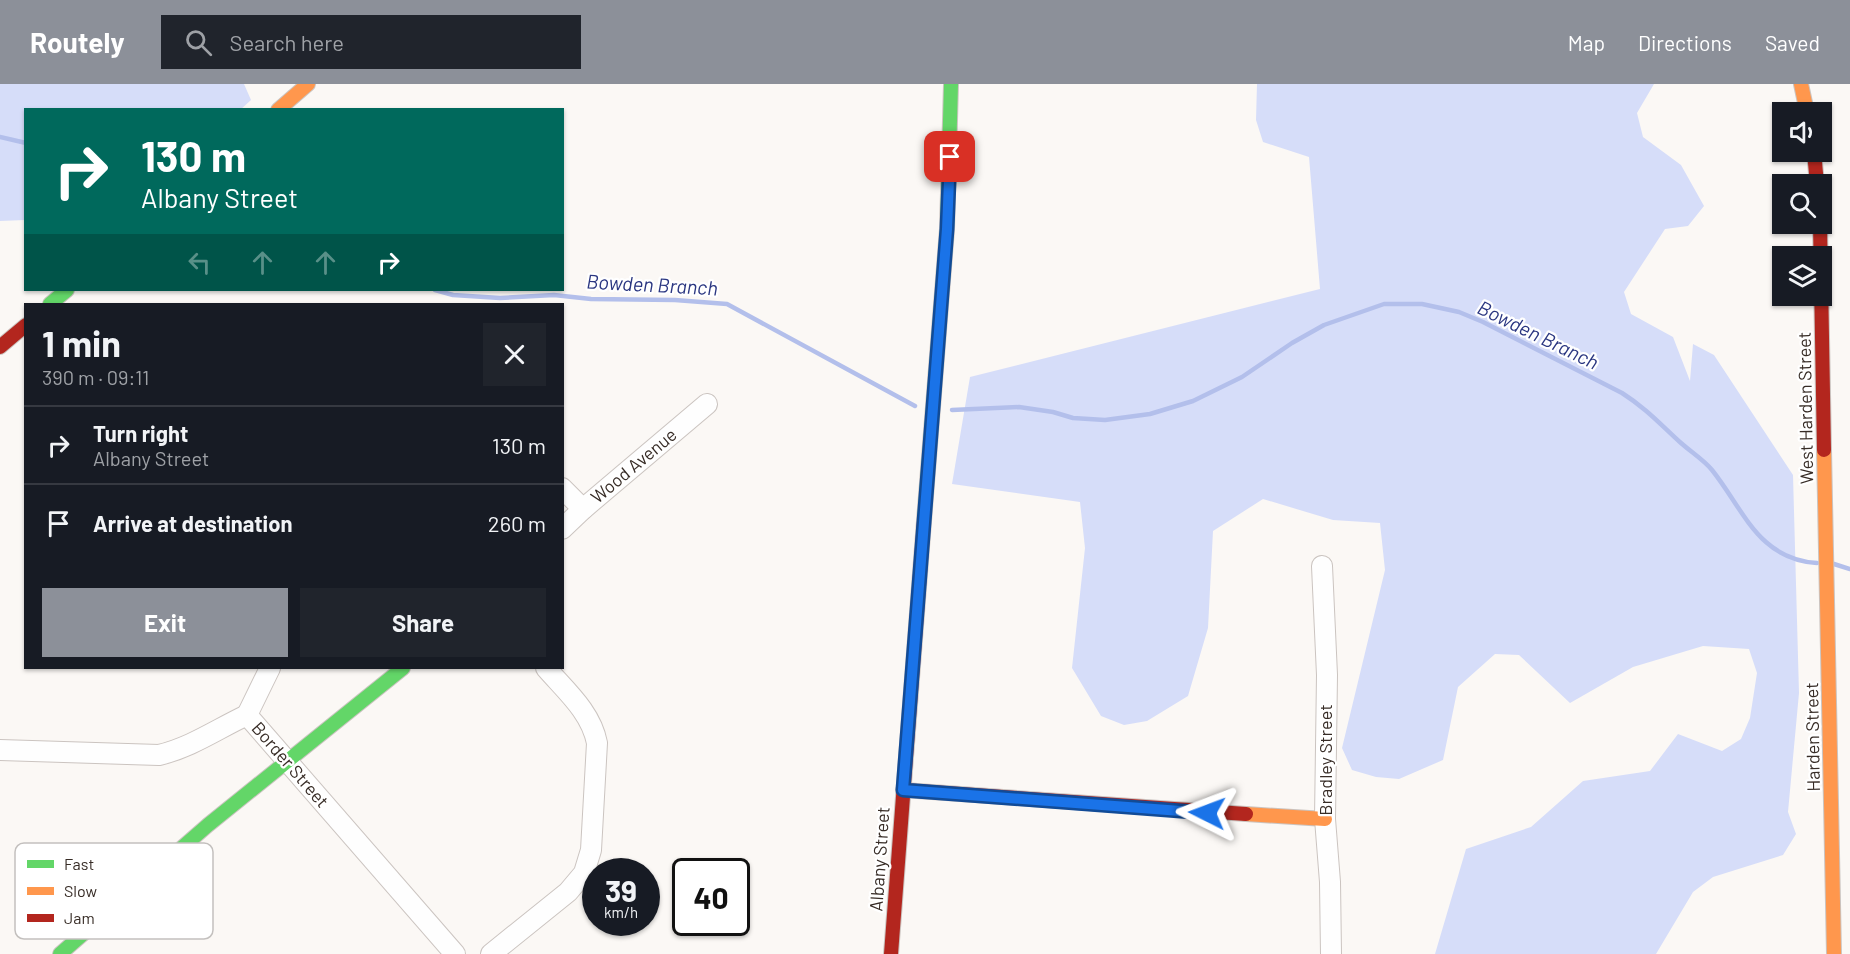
<!DOCTYPE html>
<meta charset="utf-8">
<style>
body{margin:0;font-family:Barlow,sans-serif;background:#20242c;color:#f1f3f6;height:100vh;display:flex;flex-direction:column;font-size:22px;white-space:nowrap}
*{box-sizing:border-box;margin:0}
p{font-size:20px;color:#9ea1a6}
.icon{flex:none;width:33px;height:33px;fill:none;stroke:currentColor;stroke-width:2;stroke-linecap:round;stroke-linejoin:round}
.map{position:relative;flex:1;overflow:hidden}
.details{position:absolute;left:24px;top:219px;width:540px;height:366px;display:flex;flex-direction:column;background:#171b24;border-radius:0px;box-shadow:0 2px 4px #0004}
.details>*{flex:none}
.banner{position:absolute;left:24px;top:24px;width:540px;height:183px;border-radius:0px;box-shadow:0 2px 4px #0004;background:#00695c;color:#fff;overflow:hidden}
.tools{position:absolute;left:1772px;top:18px;display:grid;gap:12px}
.tools a{display:grid;place-items:center;width:60px;height:60px;border-radius:0px;background:#171b24;box-shadow:0 2px 4px #0004;font-size:30px}
.speed{position:absolute;left:582px;top:774px;display:flex;gap:12px;font-size:30px;font-weight:700;text-align:center}
.speed>*{display:grid;place-content:center;width:78px;height:78px;border-radius:50%;background:#171b24;box-shadow:0 2px 4px #0004;line-height:1}
.speed small{font-size:15px;font-weight:400}
.speed .limit{border:3px solid #111;border-radius:9px;background:#fff;color:#111}
.pin{position:absolute;display:grid;place-items:center;width:51px;height:51px;color:#fff;margin:-26px;border-radius:12px;box-shadow:0 3px 9px #0006}
.me{position:absolute;width:66px;margin:-33px;rotate:273deg;stroke-linejoin:round;filter:drop-shadow(0 0 4px #0008)}
.turn{display:flex;align-items:center;gap:21px;height:126px;padding:0 18px;font-size:27px}
.turn .icon{width:78px;height:78px;stroke-width:2.5}
.turn b{display:block;font-size:42px;line-height:51px}
.lanes{display:flex;align-items:center;height:57px;padding:0 18px;background:#0003;justify-content:center;gap:30px;direction:ltr}
.lanes .off{opacity:.35}
.round{display:grid;place-items:center;flex:none;width:63px;height:63px;border-radius:0px;background:#20242c}
.headline{display:flex;align-items:center;justify-content:space-between;height:102px;padding:0 18px}
h1{font-size:36px;font-weight:700;line-height:45px}
.action{display:flex;gap:12px;margin-top:auto;padding:12px 18px}
.action a{flex:1;height:69px;border-radius:0px;background:#8c9099;color:#fff;font-size:24px;font-weight:700;line-height:69px;text-align:center}
.action a+a{background:#20242c;color:#f1f3f6}
ul{padding:0;list-style:none}
li{display:flex;align-items:center;gap:18px;height:78px;padding:0 18px;border-top:2px solid #363941}
li div{flex:1}
li b{display:block;font-size:22px}
li em{font-style:normal}
header{display:flex;align-items:center;gap:36px;box-sizing:border-box;height:84px;padding:0 30px;background:#8c9099;color:#fff}
header strong{font-size:28px}
nav{display:flex;gap:33px;margin-inline-start:auto;font-size:21px}
.search{width:420px;height:54px;background:#20242c;display:flex;align-items:center;gap:15px;box-sizing:border-box;padding:0 21px;border-radius:0px;color:#9ea1a6;font-size:22px}
.map>svg:first-child{display:block}
</style>
<header>
<strong>Routely</strong>
<div class="search"><svg class="icon" aria-label="search" viewBox="0 0 24 24"><circle cx="10" cy="10" r="6"/><path d="M15 15l6 6"/></svg>Search here</div>
<nav><a>Map</a><a>Directions</a><a>Saved</a></nav>
</header>
<div class="map">
<svg width="1850" height="870" viewBox="0 0 1850 870">
<rect width="100%" height="100%" fill="#fbf8f5"/>
<!-- forest -->
<g fill="#d6ddf9">
<polygon points="0,0 244,0 251,16 240,26 26,26 25,136 0,137"/>
<polygon points="1257,0 1654,0 1637,29 1643,53 1681,81 1704,122 1688,142 1665,145 1624,208 1631,230 1673,253 1690,297 1693,260 1714,271 1793,391 1799,609 1788,728 1796,750 1783,771 1713,793 1693,808 1656,870 1435,870 1466,765 1531,743 1583,697 1650,687 1678,650 1722,667 1741,655 1750,634 1757,589 1749,565 1703,562 1633,583 1570,619 1519,571 1495,570 1458,603 1443,676 1399,695 1376,693 1352,686 1342,664 1385,486 1380,439 1333,436 1263,415 1213,447 1208,544 1188,612 1147,637 1124,641 1101,632 1072,584 1085,464 1080,418 952,400 970,293 1320,205 1309,73 1263,58 1256,36"/>
</g>
<g fill="none" stroke-linecap="round" stroke-linejoin="round">
<!-- stream -->
<g stroke="#b3bfeb" stroke-width="4.5">
<polyline points="0,53 26,59"/>
<polyline points="435,206 453,211 500,214 554,211 591,215 675,216 727,220 915,322"/>
<path d="M 952,326 L 1019,323 L 1053,328 L 1073,334 L 1105,336 L 1150,330 L 1193,317 L 1242,293 L 1292,259 L 1324,241 L 1384,220 L 1422,220 L 1459,228 L 1483,238 L 1622,309 C 1647,325 1660,340 1681,359 C 1691,368 1704,376 1712,386 C 1744,426 1758,475 1817,479"/>
<polyline points="1834,480 1850,485"/>
</g>
<defs>
<g id="street">
<polyline points="562,404 583,425"/>
<polyline points="562,445 583,425 707,320"/>
<polyline points="1322,482 1327,591 1325,735 1330,798 1331,870"/>
<polyline points="247,631 455,870"/>
<polyline points="247,631 270,584"/>
<path d="M 0,666 L 159,671 C 192,663 217,645 247,631"/>
<path d="M 491,870 L 568,808 L 584,789 L 591,766 L 597,659 C 591,628 566,607 546,584"/>
</g>
<g id="fast">
<polyline points="50,220 67,206"/>
<polyline points="924,437 947,145 951,0"/>
<polyline points="60,870 208,741 403,584"/>
</g>
<g id="slow">
<polyline points="1801,0 1807,28"/>
<polyline points="278,26 308,0"/>
<polyline points="1824,366 1834,870"/>
<polyline points="1246,730 1325,735"/>
</g>
<g id="jam">
<polyline points="1814,68 1817,100"/>
<polyline points="1820,140 1824,366"/>
<polyline points="0,263 26,241"/>
<polyline points="903,706 1246,730"/>
<polyline points="891,870 924,437"/>
</g>
</defs>
<!-- street casing -->
<use href="#street" stroke="#cbc4c0" stroke-width="22"/>
<!-- fast casing -->
<use href="#fast" stroke="#cbc4c0" stroke-width="16"/>
<!-- slow casing -->
<use href="#slow" stroke="#cbc4c0" stroke-width="16"/>
<!-- jam casing -->
<use href="#jam" stroke="#cbc4c0" stroke-width="16"/>
<!-- street -->
<use href="#street" stroke="#fefefe" stroke-width="20"/>
<!-- fast -->
<use href="#fast" stroke="#63d668" stroke-width="14"/>
<!-- slow -->
<use href="#slow" stroke="#ff974d" stroke-width="14"/>
<!-- jam -->
<use href="#jam" stroke="#b3261e" stroke-width="14"/>
</g>
<g fill="none" stroke-linecap="round" stroke-linejoin="round">
<defs>
<polyline id="route" points="950,73 947,145 903,706 1207,729"/>
</defs>
<!-- route casing -->
<use href="#route" stroke="#114b97" stroke-width="15"/>
<!-- route -->
<use href="#route" stroke="#1a73e8" stroke-width="10"/>
</g>
<g text-anchor="middle" stroke-width="4.5" stroke-linejoin="round" paint-order="stroke">
<!-- street labels -->
<g font-size="18" fill="#372c26" stroke="#fff">
<text transform="translate(1806 324) rotate(-91)" y="6">West Harden Street</text>
<text transform="translate(634 382) rotate(-40)" y="6">Wood Avenue</text>
<text transform="translate(1813 653) rotate(-91)" y="6">Harden Street</text>
<text transform="translate(1326 676) rotate(-90)" y="6">Bradley Street</text>
<text transform="translate(290 681) rotate(49)" y="6">Border Street</text>
<text transform="translate(880 775) rotate(-86)" y="6">Albany Street</text>
</g>
<!-- water labels -->
<g font-size="20" font-style="italic" fill="#2a3681" stroke="#fff">
<text transform="translate(652 201) rotate(3)" y="7">Bowden Branch</text>
<text transform="translate(1538 251) rotate(26)" y="7">Bowden Branch</text>
</g>
</g>
<!-- legend -->
<rect x="15" y="759" width="198" height="96" rx="9" fill="#fff" stroke="#c3c0be" stroke-width="1.5"/>
<rect x="27" y="776" width="27" height="8" fill="#63d668"/>
<rect x="27" y="803" width="27" height="8" fill="#ff974d"/>
<rect x="27" y="830" width="27" height="8" fill="#b3261e"/>
<g font-size="16" fill="#372c26">
<text x="64" y="786">Fast</text>
<text x="64" y="813">Slow</text>
<text x="64" y="840">Jam</text>
</g>
</svg>
<div class="tools">
<a><svg class="icon" aria-label="sound" viewBox="0 0 24 24"><path d="M4 9h4l5-4v14l-5-4H4zM17 9q2 3 0 6"/></svg></a>
<a><svg class="icon" aria-label="search" viewBox="0 0 24 24"><circle cx="10" cy="10" r="6"/><path d="M15 15l6 6"/></svg></a>
<a><svg class="icon" aria-label="layers" viewBox="0 0 24 24"><path d="M12 4l9 5-9 5-9-5zM3 14l9 5 9-5"/></svg></a>
</div>
<div class="speed"><div>39<small>km/h</small></div><div class="limit">40</div></div>
<div class="pin" style="left:950px;top:73px;background:#d93025"><svg class="icon" aria-label="arrive" viewBox="0 0 24 24"><path d="M6 21V4h12l-3 4 3 4H6"/></svg></div>
<svg class="me" style="left:1207px;top:729px" viewBox="-20 -20 40 40"><path d="M0-17L14 15 0 8-14 15z" fill="#1a73e8" stroke="#fff" stroke-width="4"/></svg>
<div class="banner">
<div class="turn"><svg class="icon" aria-label="right" viewBox="0 0 24 24"><path d="M7 20v-9h11M14 6l5 5-5 5"/></svg><div><b>130 m</b>Albany Street</div></div>
<div class="lanes"><svg class="icon off" aria-label="left" viewBox="0 0 24 24"><path d="M17 20v-9H6M10 6l-5 5 5 5"/></svg><svg class="icon off" aria-label="ahead" viewBox="0 0 24 24"><path d="M12 20V5M6 11l6-6 6 6"/></svg><svg class="icon off" aria-label="ahead" viewBox="0 0 24 24"><path d="M12 20V5M6 11l6-6 6 6"/></svg><svg class="icon" aria-label="right" viewBox="0 0 24 24"><path d="M7 20v-9h11M14 6l5 5-5 5"/></svg></div>
</div>
<section class="details">
<div class="headline"><div><h1>1 min</h1><p>390 m · 09:11</p></div><a class="round"><svg class="icon" aria-label="close" viewBox="0 0 24 24"><path d="M6 6l12 12M18 6L6 18"/></svg></a></div>
<ul>
<li><svg class="icon" aria-label="right" viewBox="0 0 24 24"><path d="M7 20v-9h11M14 6l5 5-5 5"/></svg><div><b>Turn right</b><p>Albany Street</p></div><em>130 m</em></li>
<li><svg class="icon" aria-label="arrive" viewBox="0 0 24 24"><path d="M6 21V4h12l-3 4 3 4H6"/></svg><div><b>Arrive at destination</b></div><em>260 m</em></li>
</ul>
<div class="action"><a>Exit</a><a>Share</a></div>
</section>
</div>
